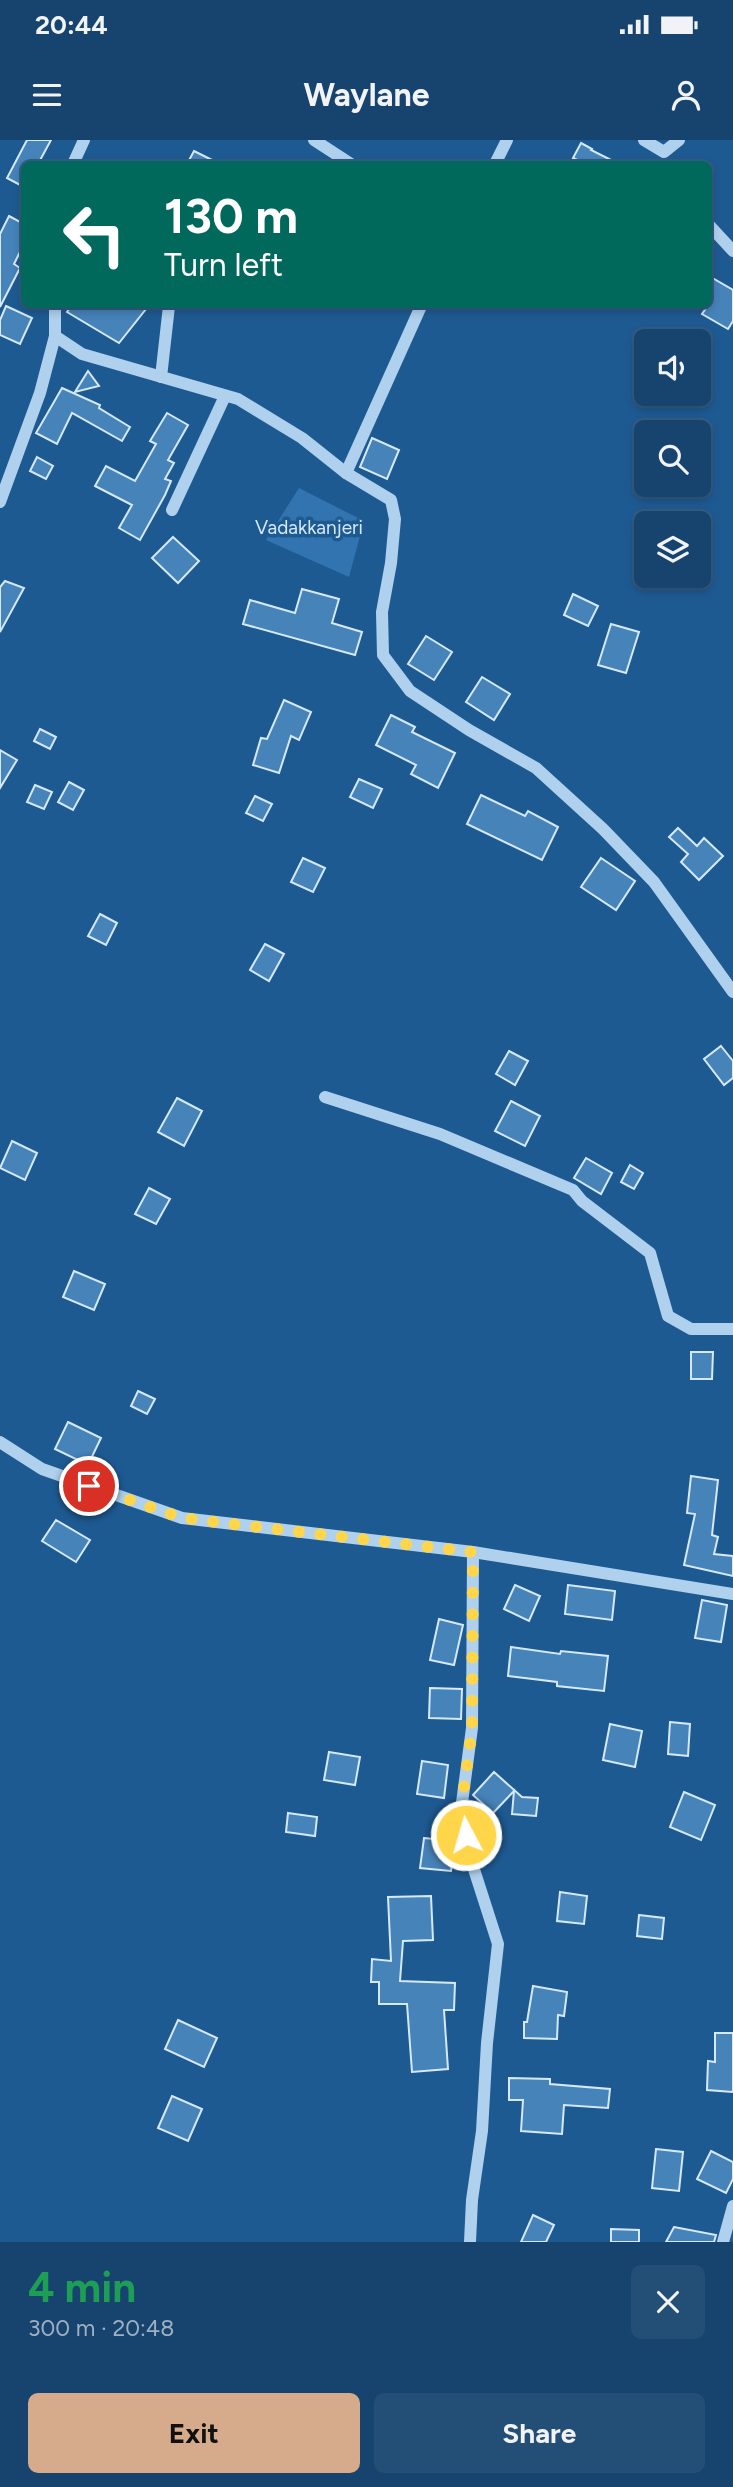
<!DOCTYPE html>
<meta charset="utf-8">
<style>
body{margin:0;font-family:Figtree,sans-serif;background:#234e76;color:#f1f3f6;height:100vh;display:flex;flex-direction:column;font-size:26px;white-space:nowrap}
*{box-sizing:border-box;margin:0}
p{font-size:23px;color:#9eb0c2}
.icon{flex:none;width:38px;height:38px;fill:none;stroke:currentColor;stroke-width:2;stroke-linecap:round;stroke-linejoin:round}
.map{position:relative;height:2102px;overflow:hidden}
.side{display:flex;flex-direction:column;background:#16446e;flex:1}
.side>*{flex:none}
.top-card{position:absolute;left:21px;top:21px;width:691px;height:147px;border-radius:10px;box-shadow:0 4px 10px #0003,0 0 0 2px #355c81;background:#00695c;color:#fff;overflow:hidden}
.fabs{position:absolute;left:634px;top:189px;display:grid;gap:14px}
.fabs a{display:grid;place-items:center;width:77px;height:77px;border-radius:10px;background:#16446e;box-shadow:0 4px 10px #0003,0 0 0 2px #355c81;font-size:35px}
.pin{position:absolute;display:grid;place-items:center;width:60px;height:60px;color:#fff;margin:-30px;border:4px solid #fff;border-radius:50%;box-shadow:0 2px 7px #0007}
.me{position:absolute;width:77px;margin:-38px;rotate:354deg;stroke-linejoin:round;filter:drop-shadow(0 0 5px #0008)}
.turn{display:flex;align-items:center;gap:24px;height:147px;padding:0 28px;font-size:32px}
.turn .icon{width:91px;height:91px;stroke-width:2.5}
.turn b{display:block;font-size:49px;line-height:60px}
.round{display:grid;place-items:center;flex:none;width:74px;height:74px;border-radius:10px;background:#234e76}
.head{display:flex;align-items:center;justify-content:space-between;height:119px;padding:0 28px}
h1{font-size:42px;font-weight:700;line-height:52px;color:#1e9e55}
.cta{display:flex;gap:14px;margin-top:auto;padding:14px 28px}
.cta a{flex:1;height:80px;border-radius:10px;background:#d6ab8b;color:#111;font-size:28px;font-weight:700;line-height:80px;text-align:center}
.cta a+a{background:#234e76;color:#f1f3f6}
.status{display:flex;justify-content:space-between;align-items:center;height:49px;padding:0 35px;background:#16446e;direction:ltr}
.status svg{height:19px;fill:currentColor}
header{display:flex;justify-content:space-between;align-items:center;height:91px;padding:0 28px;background:#16446e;font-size:32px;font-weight:700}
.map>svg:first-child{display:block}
</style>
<div class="status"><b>20:44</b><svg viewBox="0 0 49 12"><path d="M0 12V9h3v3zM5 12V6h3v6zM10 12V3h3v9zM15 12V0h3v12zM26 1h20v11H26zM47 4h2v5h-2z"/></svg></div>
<header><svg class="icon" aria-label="menu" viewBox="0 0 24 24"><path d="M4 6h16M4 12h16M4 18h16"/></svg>Waylane<svg class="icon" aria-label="person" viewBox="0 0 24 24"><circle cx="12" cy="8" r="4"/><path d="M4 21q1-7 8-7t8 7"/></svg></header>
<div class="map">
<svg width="733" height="2102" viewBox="0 0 733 2102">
<rect width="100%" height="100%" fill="#1e5a92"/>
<!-- green -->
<polygon fill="#3174b0" points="299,348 364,381 349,437 266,400"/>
<!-- building -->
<g fill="#4683b9" stroke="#d5e9fa" stroke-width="2">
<polygon points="27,0 51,0 38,24 24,24 24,47 7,38"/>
<polygon points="581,3 592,9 591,10 619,24 586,24 573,18"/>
<polygon points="194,11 220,24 187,24"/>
<polygon points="9,76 24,84 24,104 14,124 20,128 0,167 0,94"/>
<polygon points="709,136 733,150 733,181 728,189 702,174 709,164"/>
<polygon points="73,164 150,164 119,203 67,172"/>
<polygon points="6,166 32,178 20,204 0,195 0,180"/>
<polygon points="88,231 99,246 75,252"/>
<polygon points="62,248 100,265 99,268 130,287 122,301 72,273 57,304 36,293"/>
<polygon points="167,273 188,285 168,320 174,323 165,339 171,341 165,355 140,400 119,388 132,365 95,346 106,326 135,341 156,304 150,301"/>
<polygon points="372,298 399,310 387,339 360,327"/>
<polygon points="37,317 53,326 46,339 30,331"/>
<polygon points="173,397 199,421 178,443 152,418"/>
<polygon points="5,441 24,448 0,492 0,447"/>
<polygon points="302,449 339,459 332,483 362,492 355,515 243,484 250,460 295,473"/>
<polygon points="573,454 598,466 588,486 564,475"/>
<polygon points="611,484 639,492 626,533 598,525"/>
<polygon points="426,496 452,512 434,540 408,524"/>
<polygon points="482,537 510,554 494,580 466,562"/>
<polygon points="284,560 311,572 299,600 291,596 279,633 253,625 261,598 267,599"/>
<polygon points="391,575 415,587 412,592 455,613 438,648 411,634 416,625 376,605"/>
<polygon points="40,589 56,597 50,609 34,601"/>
<polygon points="0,610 17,620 0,648"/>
<polygon points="359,639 382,649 373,668 350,657"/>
<polygon points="69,642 84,650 73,670 58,662"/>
<polygon points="35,645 52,652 44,669 27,662"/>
<polygon points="481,655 525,676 528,671 558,687 542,720 467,684"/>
<polygon points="255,656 272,664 263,681 246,673"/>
<polygon points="678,688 697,706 704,698 723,716 699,740 681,722 688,714 669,697"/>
<polygon points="303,718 325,728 313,752 291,742"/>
<polygon points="601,718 635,741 616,770 581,747"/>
<polygon points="100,774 117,783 106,805 88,796"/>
<polygon points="265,804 284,814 269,841 250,830"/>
<polygon points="721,906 733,921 733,938 724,945 704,919"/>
<polygon points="509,911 528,921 515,945 496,934"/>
<polygon points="177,958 202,971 184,1006 158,992"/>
<polygon points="511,961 540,976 525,1006 495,991"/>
<polygon points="12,1001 37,1013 25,1040 0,1028"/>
<polygon points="586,1018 612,1033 601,1054 574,1038"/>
<polygon points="630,1025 643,1033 634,1049 621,1042"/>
<polygon points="149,1048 170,1059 156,1084 135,1074"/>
<polygon points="74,1131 105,1144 94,1170 63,1157"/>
<polygon points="691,1212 713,1212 712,1239 691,1239"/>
<polygon points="138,1251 155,1259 147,1274 131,1266"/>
<polygon points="68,1282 101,1298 88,1325 55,1309"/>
<polygon points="691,1336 718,1340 712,1395 718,1397 714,1414 733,1416 733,1436 684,1425 695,1374 687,1373"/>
<polygon points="56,1380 90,1400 76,1422 42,1401"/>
<polygon points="515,1445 540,1456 529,1481 504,1469"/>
<polygon points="568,1445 615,1451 612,1480 565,1474"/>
<polygon points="702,1460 727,1465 721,1502 695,1498"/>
<polygon points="439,1479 463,1485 454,1525 430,1520"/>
<polygon points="511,1507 560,1514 561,1511 608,1516 604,1551 557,1546 557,1542 508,1536"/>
<polygon points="430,1548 462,1549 461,1579 429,1578"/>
<polygon points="670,1582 690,1584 688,1616 668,1614"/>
<polygon points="610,1584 642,1591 635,1627 603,1620"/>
<polygon points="329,1612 360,1617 355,1645 324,1640"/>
<polygon points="422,1621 448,1625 444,1658 417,1654"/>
<polygon points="494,1632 522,1657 538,1658 536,1676 512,1674 514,1651 493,1673 473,1655"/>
<polygon points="684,1652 715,1665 701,1700 670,1687"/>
<polygon points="288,1673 317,1677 315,1696 286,1692"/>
<polygon points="424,1698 455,1701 451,1731 420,1728"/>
<polygon points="560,1752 587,1756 584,1784 557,1781"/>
<polygon points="431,1756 433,1800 403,1801 400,1841 455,1843 454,1870 444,1870 448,1929 412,1932 407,1864 379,1864 379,1842 371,1842 372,1819 391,1821 388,1757"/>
<polygon points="639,1775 664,1778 662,1799 637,1796"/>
<polygon points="533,1846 567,1852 564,1876 558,1875 557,1899 524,1898 524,1882 527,1882"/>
<polygon points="178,1880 217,1898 204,1927 165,1909"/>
<polygon points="715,1893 733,1893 733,1952 707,1950 708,1921 715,1922"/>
<polygon points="509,1938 550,1939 550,1944 610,1949 608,1968 564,1965 562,1994 521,1991 523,1960 509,1960"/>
<polygon points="172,1956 202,1969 188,2001 158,1988"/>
<polygon points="656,2009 683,2012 679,2051 652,2048"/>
<polygon points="711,2011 733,2022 733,2039 726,2053 697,2039"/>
<polygon points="533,2075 554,2085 546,2102 521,2102"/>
<polygon points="674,2087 716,2095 714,2102 666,2102"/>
<polygon points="611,2089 639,2090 639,2102 611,2102"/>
</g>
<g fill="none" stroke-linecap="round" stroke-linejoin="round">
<!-- minor -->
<g stroke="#afd1ee" stroke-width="12">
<polyline points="314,0 351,24"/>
<polyline points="644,0 664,12 679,0"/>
<polyline points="73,24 84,0"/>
<polyline points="495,24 507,0"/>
<polyline points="709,85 733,111"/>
<polyline points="55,164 55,196 82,214 238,259 302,298 346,333 391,360 395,379 391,423 382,472 383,515 410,551 469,590 536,628 603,689 654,742 733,852"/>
<polyline points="161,237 169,166"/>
<polyline points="346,333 422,164"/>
<polyline points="0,362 40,253 55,196"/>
<polyline points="172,370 225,256"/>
<polyline points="325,957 440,994 573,1050 582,1061 650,1113 668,1176 691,1189 733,1189"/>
<polyline points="0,1302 42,1329 182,1378 473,1412 733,1454"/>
<polyline points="470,2102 472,2060 482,1991 487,1903 498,1804 471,1720 461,1670 472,1588 473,1412"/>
<polyline points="723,2102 733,2066"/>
</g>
</g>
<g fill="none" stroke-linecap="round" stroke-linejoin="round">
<!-- route -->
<polyline stroke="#ffd54a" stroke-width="12" stroke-dasharray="0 21.6" points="89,1346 182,1378 473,1412 472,1588 461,1670 466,1695"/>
</g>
<g text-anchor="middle" stroke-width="7" stroke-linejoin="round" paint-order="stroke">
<!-- park labels -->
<g font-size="19" fill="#d5e9fa" stroke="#1e5a92">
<text x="309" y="394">Vadakkanjeri</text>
</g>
</g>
</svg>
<div class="fabs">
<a><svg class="icon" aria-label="sound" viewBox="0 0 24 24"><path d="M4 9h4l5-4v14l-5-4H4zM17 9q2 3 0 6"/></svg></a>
<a><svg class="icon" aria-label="search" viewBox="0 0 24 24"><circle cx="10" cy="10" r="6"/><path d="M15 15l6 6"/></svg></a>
<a><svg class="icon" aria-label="layers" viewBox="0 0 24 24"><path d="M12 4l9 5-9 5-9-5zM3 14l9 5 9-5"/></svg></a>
</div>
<div class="pin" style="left:89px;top:1346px;background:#d93025"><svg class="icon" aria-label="arrive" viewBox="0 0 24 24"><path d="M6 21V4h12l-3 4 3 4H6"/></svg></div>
<svg class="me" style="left:466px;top:1695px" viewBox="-20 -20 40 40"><circle r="17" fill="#ffd54a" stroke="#fff" stroke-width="3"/><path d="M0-11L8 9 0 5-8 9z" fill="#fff"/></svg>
<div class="top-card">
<div class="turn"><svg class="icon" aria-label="left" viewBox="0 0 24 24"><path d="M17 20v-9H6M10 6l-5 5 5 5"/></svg><div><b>130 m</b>Turn left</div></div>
</div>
</div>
<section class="side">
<div class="head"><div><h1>4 min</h1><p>300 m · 20:48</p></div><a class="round"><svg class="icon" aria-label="close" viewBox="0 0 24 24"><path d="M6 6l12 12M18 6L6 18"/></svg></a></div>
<div class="cta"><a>Exit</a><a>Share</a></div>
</section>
